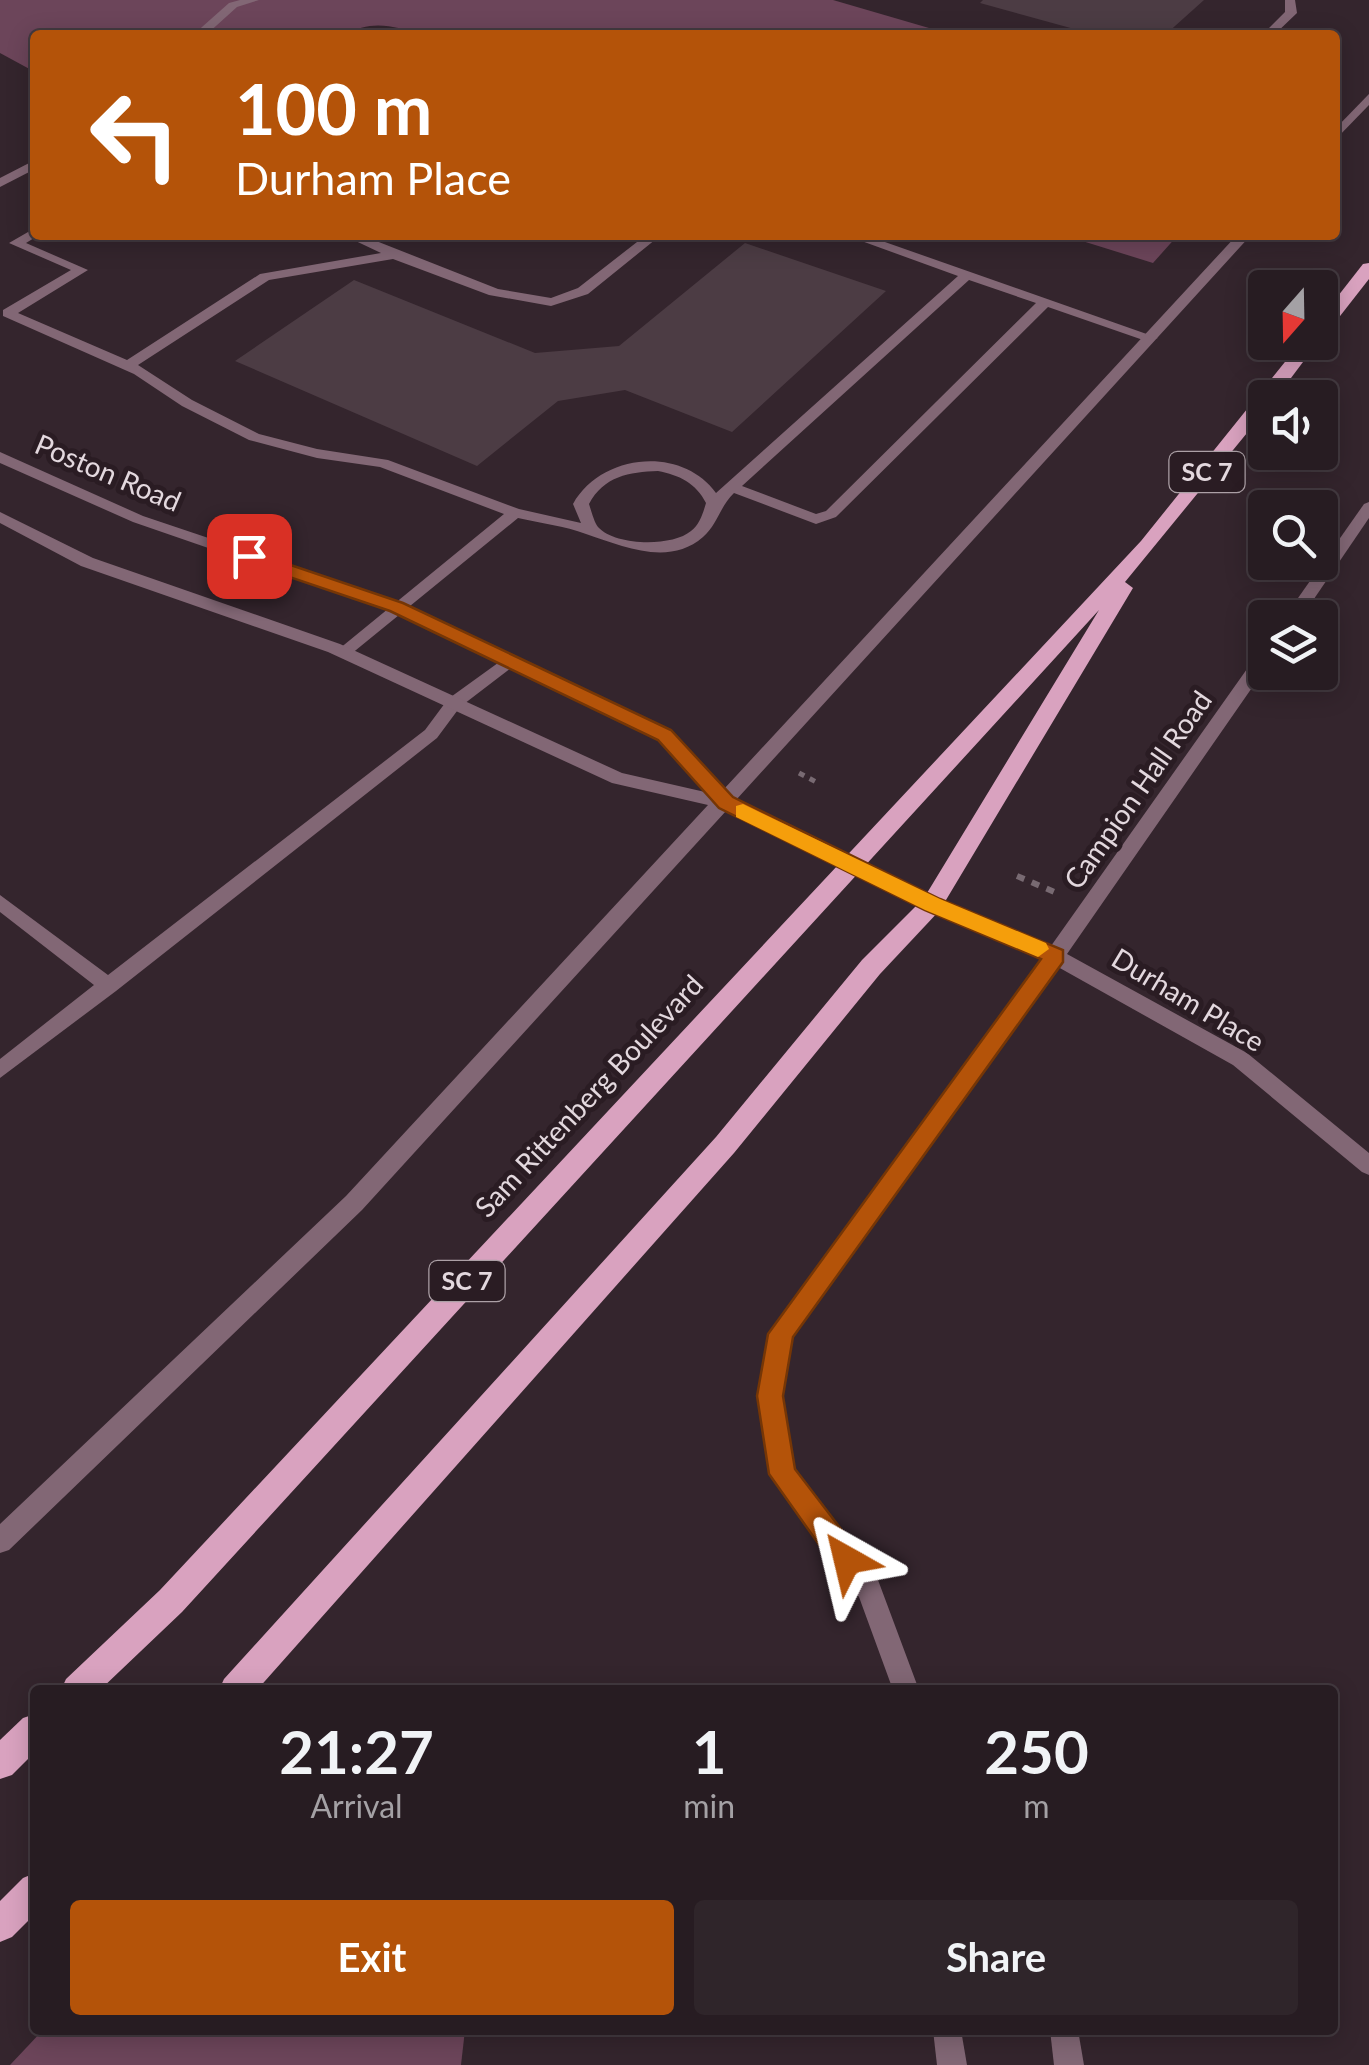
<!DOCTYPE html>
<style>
body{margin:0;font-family:Lato,sans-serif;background:#2f252a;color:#f1f3f6;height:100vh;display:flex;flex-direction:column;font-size:38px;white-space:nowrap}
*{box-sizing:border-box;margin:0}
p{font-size:32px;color:#a4a1a5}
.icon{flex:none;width:55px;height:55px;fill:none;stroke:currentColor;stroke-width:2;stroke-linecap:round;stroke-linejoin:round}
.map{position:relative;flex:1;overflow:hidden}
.panel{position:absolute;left:30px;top:1685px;width:1308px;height:350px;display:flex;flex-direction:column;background:#271c22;border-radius:10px;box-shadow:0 5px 25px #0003,0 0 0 2px #433a40}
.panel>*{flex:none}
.guide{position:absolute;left:30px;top:30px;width:1310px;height:210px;border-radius:10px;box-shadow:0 5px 25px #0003,0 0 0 2px #433a40;background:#b45309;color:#fff;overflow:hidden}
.needle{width:65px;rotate:200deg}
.fabs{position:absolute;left:1248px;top:270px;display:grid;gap:20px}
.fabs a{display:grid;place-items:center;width:90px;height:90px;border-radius:10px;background:#271c22;box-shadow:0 5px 25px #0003,0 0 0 2px #433a40;font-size:50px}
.pin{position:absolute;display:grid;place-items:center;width:85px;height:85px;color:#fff;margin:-42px;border-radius:20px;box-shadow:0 5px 15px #0006}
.me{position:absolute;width:110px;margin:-55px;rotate:323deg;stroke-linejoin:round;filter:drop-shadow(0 0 8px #0008)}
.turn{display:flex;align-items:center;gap:35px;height:210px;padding:0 40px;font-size:45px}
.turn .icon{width:130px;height:130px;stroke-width:2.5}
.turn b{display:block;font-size:70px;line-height:85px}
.eta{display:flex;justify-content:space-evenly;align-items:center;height:170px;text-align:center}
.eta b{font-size:60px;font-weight:700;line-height:70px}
.primary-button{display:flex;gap:20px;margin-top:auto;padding:20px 40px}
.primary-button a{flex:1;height:115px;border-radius:10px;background:#b45309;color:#fff;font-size:40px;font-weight:700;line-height:115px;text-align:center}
.primary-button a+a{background:#2f252a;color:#f1f3f6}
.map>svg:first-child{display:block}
</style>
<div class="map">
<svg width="1369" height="2065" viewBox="0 0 1369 2065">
<rect width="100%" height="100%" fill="#34252d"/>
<!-- green -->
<g fill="#6c455a">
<path d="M 0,0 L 833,0 L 953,35 L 423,35 C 394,26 372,19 344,35 L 35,35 L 35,72 L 0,53 Z"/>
<polygon points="1063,235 1178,235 1153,263"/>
<polygon points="43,2030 465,2030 461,2065 10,2065"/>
</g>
<!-- building -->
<g fill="#4c3c44">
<polygon points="983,0 1204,0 1165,35 1096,35 980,3"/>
<polygon points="745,243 886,291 732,432 625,390 558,401 477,466 235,361 354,280 535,353 619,346"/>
</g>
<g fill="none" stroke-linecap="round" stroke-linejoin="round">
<!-- path-far1 -->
<polyline stroke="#786a72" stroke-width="5" stroke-dasharray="6 6" stroke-linecap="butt" points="799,773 820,784"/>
<!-- path -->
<polyline stroke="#786a72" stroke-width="6" stroke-dasharray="8 8" stroke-linecap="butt" points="1017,876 1057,893"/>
<!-- service -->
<g fill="#826775" fill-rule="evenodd">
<polygon points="1285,0 1295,0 1297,13 1274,35 1262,35 1285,12"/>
<polygon points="392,32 398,33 400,35 386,35"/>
<path d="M 35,228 L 35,235 L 39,235 L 26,243 L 88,270 L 18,313 L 127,360 L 260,274 L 381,253 L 343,235 L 361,235 L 498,289 L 551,298 L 578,288 L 646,235 L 661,235 L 588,294 L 551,306 L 489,295 L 393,259 L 269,280 L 138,365 L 192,400 L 259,434 L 317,449 L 388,460 L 519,509 L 581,523 L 573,504 C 601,454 681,445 716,493 L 958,276 L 845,235 L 865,235 L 1158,338 L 1146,341 L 1048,307 L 836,517 L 816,524 L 734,493 C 720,506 718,524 703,537 C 669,567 622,546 586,534 C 565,526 540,523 518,518 L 345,659 L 337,653 L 339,649 L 504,514 L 380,467 L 317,458 L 249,440 L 182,406 L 134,374 L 3,316 L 3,310 L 71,270 L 9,243 ZM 969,280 L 1036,303 L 826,511 L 816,514 L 742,486 ZM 658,471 C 679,475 696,483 706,503 C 703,513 700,524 691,531 C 672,547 615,546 598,527 C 594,522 591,510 589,504 C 604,476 629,472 658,471 Z"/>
<polygon points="509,655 517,661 515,665 460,707 437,738 116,991 0,1078 0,1059 94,985 0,912 0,895 108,975 425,730 448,699"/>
</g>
<!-- minor -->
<g fill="#826775" fill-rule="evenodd">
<polygon points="240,0 259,0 237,7 206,35 193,35 229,3"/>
<polygon points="1369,94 1369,105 1335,140 1335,129"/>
<polygon points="35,160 35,169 0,187 0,178"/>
<polygon points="1237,235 1251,235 736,800 939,899 1051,946 1259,652 1265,650 1265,669 1067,954 1247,1053 1369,1153 1369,1175 1362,1172 1233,1065 1058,967 791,1337 782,1396 793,1469 878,1580 919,1690 893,1690 859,1597 770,1474 758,1396 769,1334 1042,959 925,909 726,811 362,1210 9,1550 0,1553 0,1524 346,1196 708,805 612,783 328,652 81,566 0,523 0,512 93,558 340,644 622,773 705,792 658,739 390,611 133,522 0,463 0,452 143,516 402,603 670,731 724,789"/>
<polygon points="1369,502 1369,518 1301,618 1284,618 1364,504"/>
<polygon points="933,2030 961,2030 967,2065 937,2065"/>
<polygon points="1050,2030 1078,2030 1084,2065 1054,2065"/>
</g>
<!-- primary -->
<g fill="#d9a2bf" fill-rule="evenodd">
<polygon points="1369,263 1369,279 1326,334 1320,335 1320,319 1363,264"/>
<polygon points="1301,342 1318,342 1276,398 1265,398 1265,411 1125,582 1133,588 940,910 880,974 734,1153 257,1690 219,1690 224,1679 716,1137 862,960 924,898 1099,610 182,1612 100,1690 61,1690 66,1679 160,1590 1141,541"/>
<polygon points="35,1714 35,1752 12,1775 0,1779 0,1740 23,1718"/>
<polygon points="35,1873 35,1914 12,1937 0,1942 0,1901 23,1878"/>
</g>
</g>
<!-- route -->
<polygon fill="#b45309" stroke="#753606" stroke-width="2.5" points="249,551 403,603 671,730 733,797 940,899 1063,950 1063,962 793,1337 783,1396 795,1469 857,1550 861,1560 857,1570 847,1574 837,1570 769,1474 757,1396 768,1334 1041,959 925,910 719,808 658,740 390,611 242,561 242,552"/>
<!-- slow -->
<polygon fill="#f59e0b" points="743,804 940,899 1046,943 1049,949 1038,957 925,910 736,817 736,806"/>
<g text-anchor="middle" stroke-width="10" stroke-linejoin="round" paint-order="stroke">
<!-- shield labels -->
<g fill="#2a1c23" stroke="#aca0a6" stroke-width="2.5">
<rect x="1169.5" y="452" width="75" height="40" rx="8"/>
<rect x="429.5" y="1261" width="75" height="40" rx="8"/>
</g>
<g font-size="25" font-weight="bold" fill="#e3d8de">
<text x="1207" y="481">SC 7</text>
<text x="467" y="1290">SC 7</text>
</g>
<!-- street labels -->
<g font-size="28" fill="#e3d8de" stroke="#2a1c23">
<text transform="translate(108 473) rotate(23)" y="10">Poston Road</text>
<text transform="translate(1138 790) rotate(-55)" y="10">Campion Hall Road</text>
<text transform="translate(1188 1000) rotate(31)" y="10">Durham Place</text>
<text transform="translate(589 1096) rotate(-47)" y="10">Sam Rittenberg Boulevard</text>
</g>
</g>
</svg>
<div class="fabs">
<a><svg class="needle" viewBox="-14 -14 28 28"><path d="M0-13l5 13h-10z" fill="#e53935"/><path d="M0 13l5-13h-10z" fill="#a4a1a5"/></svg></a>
<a><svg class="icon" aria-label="sound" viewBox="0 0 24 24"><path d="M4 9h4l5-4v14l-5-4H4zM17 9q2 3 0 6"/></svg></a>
<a><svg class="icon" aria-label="search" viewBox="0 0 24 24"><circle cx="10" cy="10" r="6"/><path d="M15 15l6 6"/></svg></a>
<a><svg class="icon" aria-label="layers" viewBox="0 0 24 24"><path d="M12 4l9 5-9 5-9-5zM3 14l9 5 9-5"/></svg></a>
</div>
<div class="pin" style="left:249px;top:556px;background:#d93025"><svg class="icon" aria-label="arrive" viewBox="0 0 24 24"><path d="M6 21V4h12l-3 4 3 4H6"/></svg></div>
<svg class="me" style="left:847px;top:1560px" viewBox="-20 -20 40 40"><path d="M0-17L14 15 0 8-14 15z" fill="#b45309" stroke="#fff" stroke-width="4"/></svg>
<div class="guide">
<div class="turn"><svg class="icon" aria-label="left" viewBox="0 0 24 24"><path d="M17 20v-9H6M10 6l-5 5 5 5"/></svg><div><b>100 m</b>Durham Place</div></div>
</div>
<section class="panel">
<div class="eta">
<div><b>21:27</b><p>Arrival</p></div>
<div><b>1</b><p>min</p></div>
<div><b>250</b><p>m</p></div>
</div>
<div class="primary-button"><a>Exit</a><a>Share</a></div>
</section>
</div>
